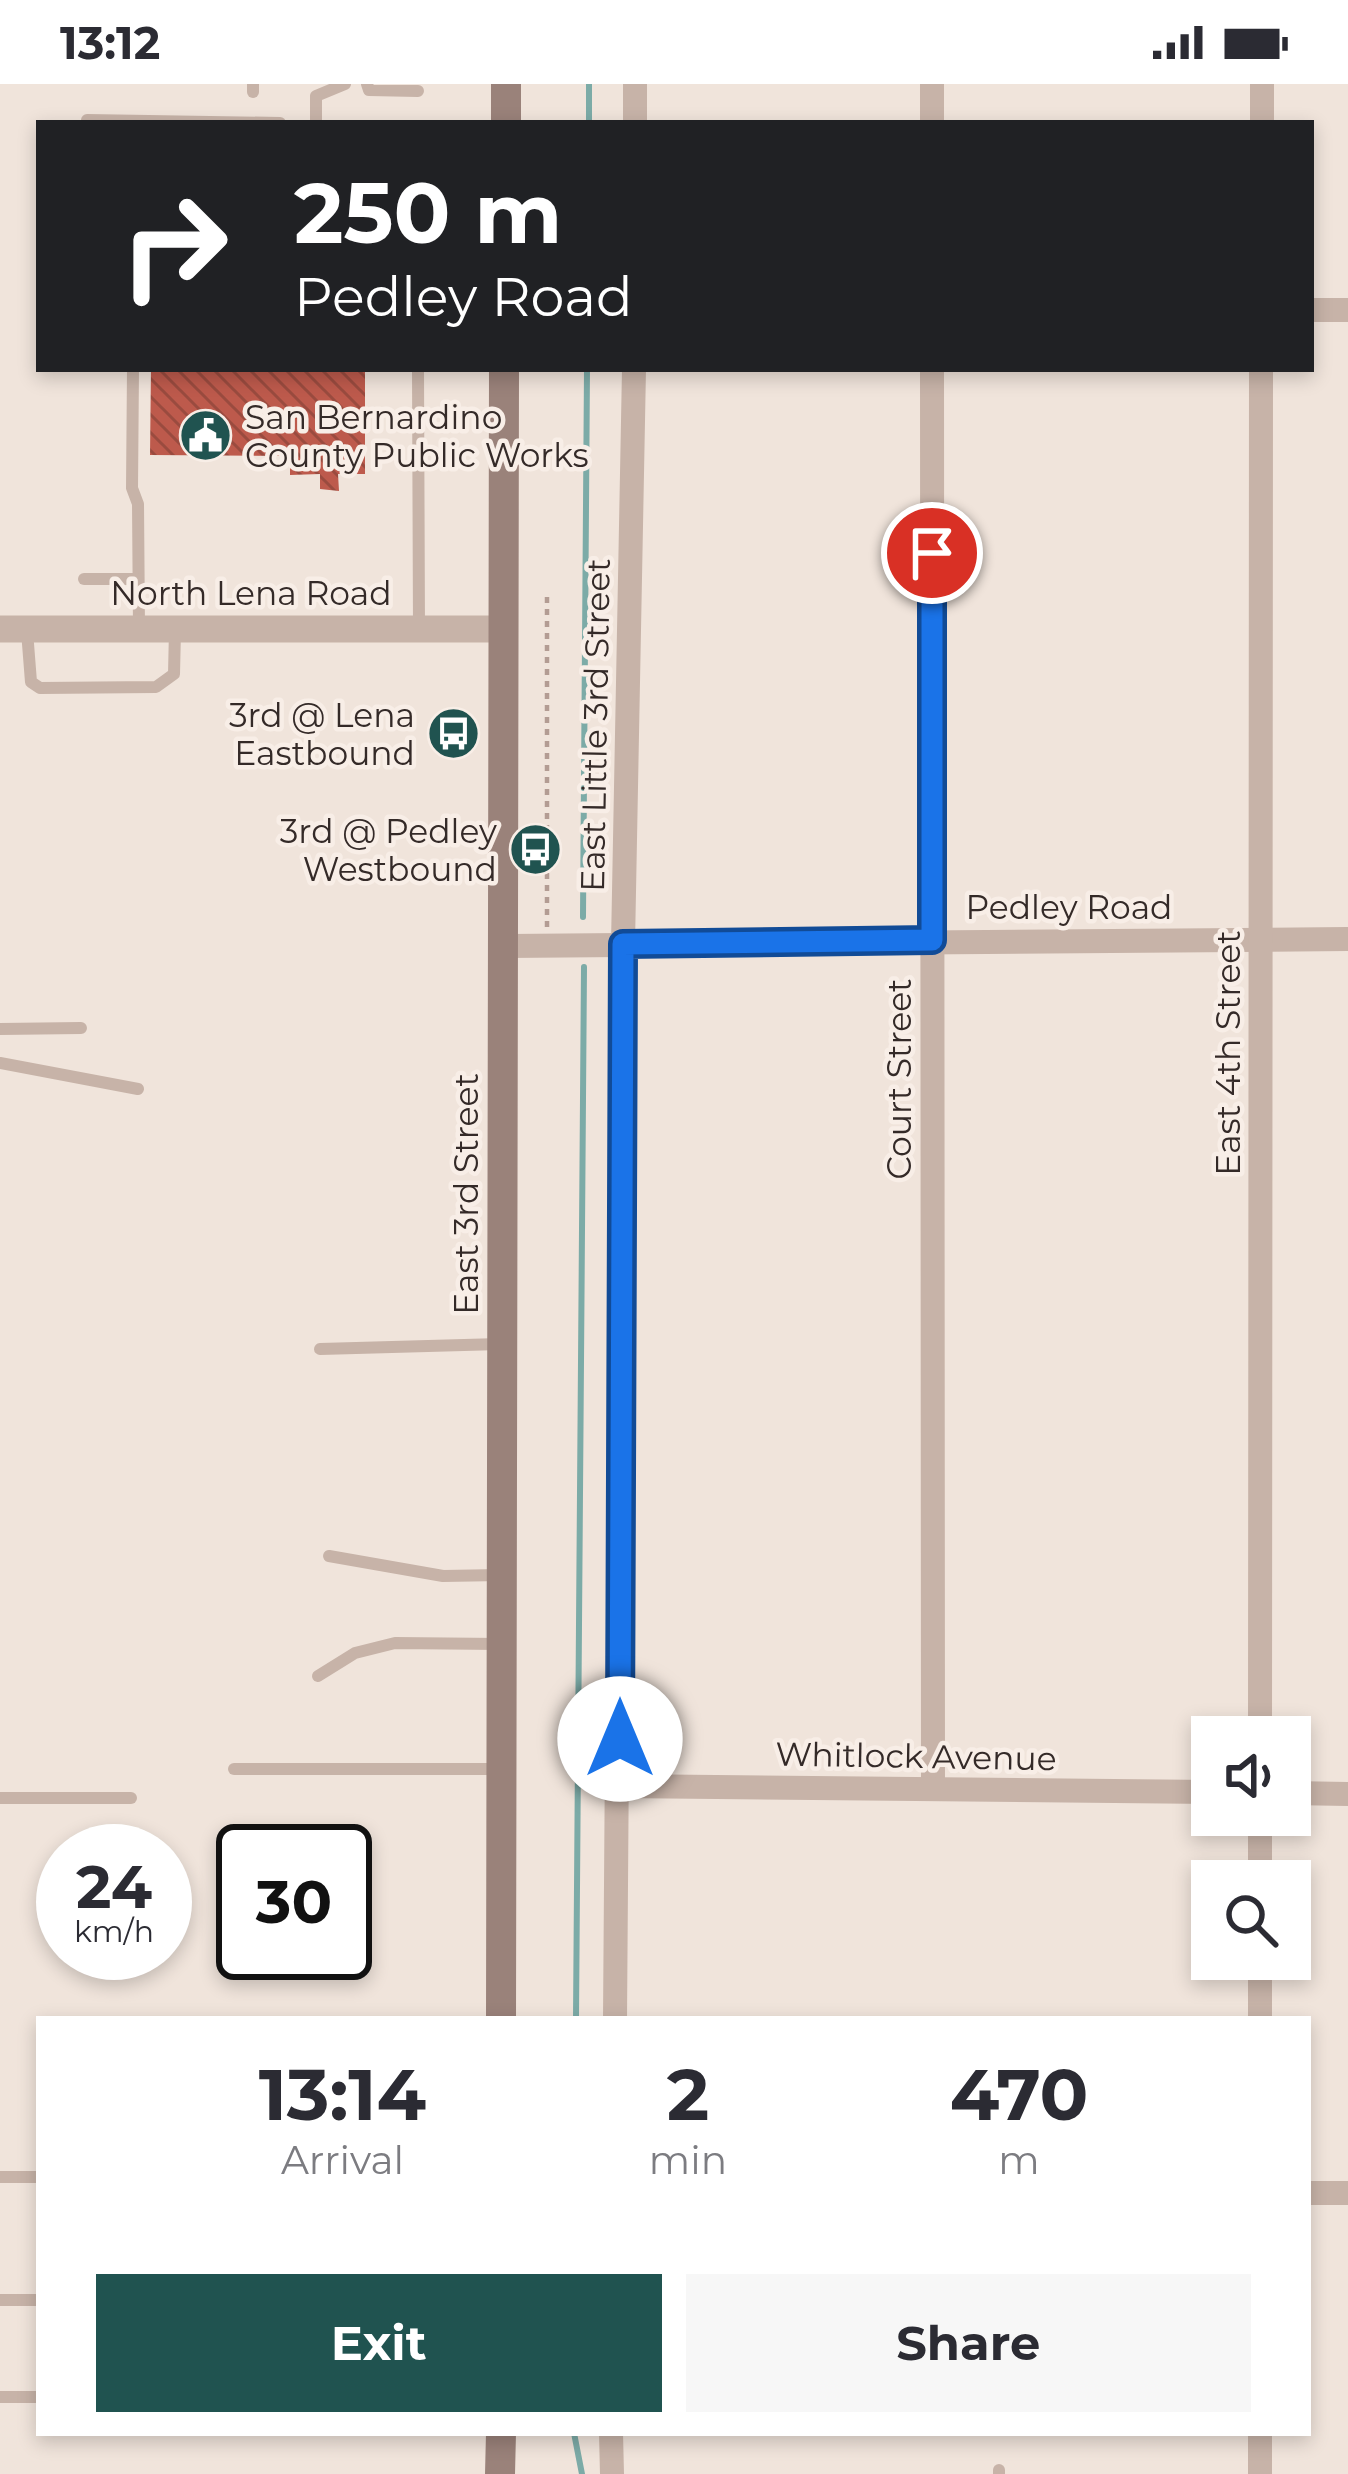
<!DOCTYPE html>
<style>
body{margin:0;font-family:Montserrat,sans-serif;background:#f7f7f7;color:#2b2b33;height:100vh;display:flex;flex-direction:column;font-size:45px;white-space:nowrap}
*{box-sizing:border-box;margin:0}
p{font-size:39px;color:#7c7c81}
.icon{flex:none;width:66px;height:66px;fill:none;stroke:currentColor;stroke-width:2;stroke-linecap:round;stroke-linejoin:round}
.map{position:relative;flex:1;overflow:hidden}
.sheet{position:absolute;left:36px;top:1932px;width:1275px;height:420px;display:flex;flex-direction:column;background:#fff;border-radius:0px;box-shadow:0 6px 18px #0003}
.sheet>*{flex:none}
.hud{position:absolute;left:36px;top:36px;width:1278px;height:252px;border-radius:0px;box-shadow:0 6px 18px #0003;background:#202124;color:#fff;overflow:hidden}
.controls{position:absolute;left:1191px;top:1632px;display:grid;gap:24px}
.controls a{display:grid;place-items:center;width:120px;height:120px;border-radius:0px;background:#fff;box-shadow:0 6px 18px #0003;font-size:60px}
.speed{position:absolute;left:36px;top:1740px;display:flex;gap:24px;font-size:60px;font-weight:700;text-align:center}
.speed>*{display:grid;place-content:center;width:156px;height:156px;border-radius:50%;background:#fff;box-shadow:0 6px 18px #0003;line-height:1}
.speed small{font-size:30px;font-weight:400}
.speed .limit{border:6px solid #111;border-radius:18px;background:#fff;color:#111}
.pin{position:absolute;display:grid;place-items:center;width:102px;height:102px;color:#fff;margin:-51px;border:6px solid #fff;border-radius:50%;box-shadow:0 3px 12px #0007}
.me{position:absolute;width:132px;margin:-66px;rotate:0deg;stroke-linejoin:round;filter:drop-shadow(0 0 9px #0008)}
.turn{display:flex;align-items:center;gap:42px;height:252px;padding:0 60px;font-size:54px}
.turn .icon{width:156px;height:156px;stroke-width:2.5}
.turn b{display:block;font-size:84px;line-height:102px}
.eta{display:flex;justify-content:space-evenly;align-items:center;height:204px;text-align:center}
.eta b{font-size:72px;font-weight:700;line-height:84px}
.primary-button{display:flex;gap:24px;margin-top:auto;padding:24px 60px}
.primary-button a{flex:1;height:138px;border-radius:0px;background:#205350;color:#fff;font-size:48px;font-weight:700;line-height:138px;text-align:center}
.primary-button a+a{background:#f7f7f7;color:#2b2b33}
.status{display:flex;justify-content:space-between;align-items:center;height:84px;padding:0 60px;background:#fff;direction:ltr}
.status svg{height:33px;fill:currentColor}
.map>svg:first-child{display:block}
</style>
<div class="status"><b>13:12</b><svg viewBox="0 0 49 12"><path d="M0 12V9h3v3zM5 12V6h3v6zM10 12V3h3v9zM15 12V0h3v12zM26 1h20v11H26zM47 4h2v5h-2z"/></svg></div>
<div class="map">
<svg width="1348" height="2390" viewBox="0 0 1348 2390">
<defs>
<pattern id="building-back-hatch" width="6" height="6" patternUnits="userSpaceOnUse" patternTransform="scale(3)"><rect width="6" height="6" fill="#bd5a4c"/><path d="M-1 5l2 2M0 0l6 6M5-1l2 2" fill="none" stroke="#9a4b3f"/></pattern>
</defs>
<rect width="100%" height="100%" fill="#f0e4db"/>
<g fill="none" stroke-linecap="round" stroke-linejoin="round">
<!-- stream -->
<g stroke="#7caba7" stroke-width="6">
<polyline points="589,39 589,0"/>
<polyline points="583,833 587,285"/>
<polyline points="576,1935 584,883"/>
<polyline points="574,2349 582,2390"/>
</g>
</g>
<!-- building -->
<polygon fill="url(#building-back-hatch)" points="151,285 365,285 365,390 338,390 339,407 320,405 320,390 290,391 290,372 150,371"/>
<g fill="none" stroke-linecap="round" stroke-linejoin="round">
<!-- path -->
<polyline stroke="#b39c93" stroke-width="4.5" stroke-dasharray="6 6" stroke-linecap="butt" points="547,843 547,511"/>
<!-- service -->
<g stroke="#c7b3a8" stroke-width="12">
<polyline points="253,0 253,8"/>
<polyline points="367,0 369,6 418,7"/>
<polyline points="87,36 280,39"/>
<polyline points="316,39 316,12 345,0"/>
<polyline points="133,285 132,404 138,420 139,544"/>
<polyline points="418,285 419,545"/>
<polyline points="84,495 138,495"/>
<polyline points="27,547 31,598 40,604 156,603 174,590 175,546"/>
<polyline points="0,945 81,944"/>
<polyline points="0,979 138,1005"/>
<polyline points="320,1265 500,1260"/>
<polyline points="329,1472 443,1492 501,1491"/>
<polyline points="318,1592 355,1569 395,1559 500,1560"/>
<polyline points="234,1685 502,1685"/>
<polyline points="0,1714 131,1714"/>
<polyline points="0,2093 39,2093"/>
<polyline points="0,2216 39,2216"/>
<polyline points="0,2313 39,2313"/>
<polyline points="999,2386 999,2390"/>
</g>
<!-- minor -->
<g stroke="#c7b3a8" stroke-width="24">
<polyline points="932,0 932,39"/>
<polyline points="635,39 635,0"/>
<polyline points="1262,39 1262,0"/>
<polyline points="1311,226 1348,226"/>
<polyline points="932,285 933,1705"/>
<polyline points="502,862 1348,855"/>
<polyline points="1260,1653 1261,285"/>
<polyline points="620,1702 1212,1708"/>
<polyline points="1290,1709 1348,1710"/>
<polyline points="1260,1731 1260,1797"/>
<polyline points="1260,1875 1260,1935"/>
<polyline points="615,1935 623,860 634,285"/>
<polyline points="1308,2109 1348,2109"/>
<polyline points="611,2349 612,2390"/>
<polyline points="1260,2349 1260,2390"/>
</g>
<!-- tertiary -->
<polyline stroke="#c7b3a8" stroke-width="27" points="0,545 502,545"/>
<!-- secondary -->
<g stroke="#9a827a" stroke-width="30">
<polyline points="506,39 506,0"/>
<polyline points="501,1935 504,285"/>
<polyline points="500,2390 501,2349"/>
</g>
</g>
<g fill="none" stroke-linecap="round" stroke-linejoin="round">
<defs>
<polyline id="route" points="620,1655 623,860 932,856 932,469"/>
</defs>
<!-- route casing -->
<use href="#route" stroke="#114b97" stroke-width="30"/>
<!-- route -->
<use href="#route" stroke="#1a73e8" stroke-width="21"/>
</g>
<!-- icons -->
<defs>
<symbol id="civic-disc" viewBox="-11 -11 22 22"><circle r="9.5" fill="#205350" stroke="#f8eee7"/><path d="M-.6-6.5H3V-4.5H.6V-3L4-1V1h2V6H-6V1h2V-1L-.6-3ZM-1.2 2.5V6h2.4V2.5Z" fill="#fff"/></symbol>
<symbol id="bus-disc" viewBox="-11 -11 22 22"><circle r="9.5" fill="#205350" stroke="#f8eee7"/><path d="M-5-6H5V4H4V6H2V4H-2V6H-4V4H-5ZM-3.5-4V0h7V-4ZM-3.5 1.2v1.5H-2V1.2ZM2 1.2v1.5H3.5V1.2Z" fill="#fff"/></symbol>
</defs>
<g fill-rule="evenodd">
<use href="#civic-disc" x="176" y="322" width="59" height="59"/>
<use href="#bus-disc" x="424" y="620" width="59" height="59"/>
<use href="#bus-disc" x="506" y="736" width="59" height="59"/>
</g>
<g text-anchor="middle" stroke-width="9" stroke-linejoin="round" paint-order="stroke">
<!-- poi labels -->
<g font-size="33" fill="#342a28" stroke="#f8eee7" text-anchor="end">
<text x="245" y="345" text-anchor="start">San Bernardino<tspan x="245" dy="38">County Public Works</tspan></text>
<text x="415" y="643">3rd @ Lena<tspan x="415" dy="38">Eastbound</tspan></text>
<text x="497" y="759">3rd @ Pedley<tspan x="497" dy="38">Westbound</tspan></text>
</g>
<!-- street labels -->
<g font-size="33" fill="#342a28" stroke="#f8eee7">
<text x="251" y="521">North Lena Road</text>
<text transform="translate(595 641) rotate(-89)" y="12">East Little 3rd Street</text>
<text x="1069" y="835">Pedley Road</text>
<text transform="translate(1228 969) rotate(-90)" y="12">East 4th Street</text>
<text transform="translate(899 995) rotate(-90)" y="12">Court Street</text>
<text transform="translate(466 1110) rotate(-90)" y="12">East 3rd Street</text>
<text transform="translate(916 1672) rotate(1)" y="12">Whitlock Avenue</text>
</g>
</g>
</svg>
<div class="controls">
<a><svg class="icon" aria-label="sound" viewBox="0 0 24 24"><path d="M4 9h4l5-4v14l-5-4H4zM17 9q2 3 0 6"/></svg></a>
<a><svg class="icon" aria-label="search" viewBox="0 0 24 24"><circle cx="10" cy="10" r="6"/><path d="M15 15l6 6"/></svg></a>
</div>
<div class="speed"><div>24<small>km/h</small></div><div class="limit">30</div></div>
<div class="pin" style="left:932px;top:469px;background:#d93025"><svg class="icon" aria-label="arrive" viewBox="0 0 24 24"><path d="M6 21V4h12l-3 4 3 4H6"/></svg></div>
<svg class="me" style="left:620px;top:1655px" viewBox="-20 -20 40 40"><circle r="19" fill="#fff"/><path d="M0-13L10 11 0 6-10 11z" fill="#1a73e8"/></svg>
<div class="hud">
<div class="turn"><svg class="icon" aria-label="right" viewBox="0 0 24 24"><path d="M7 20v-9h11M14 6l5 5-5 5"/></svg><div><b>250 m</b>Pedley Road</div></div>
</div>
<section class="sheet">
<div class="eta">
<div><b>13:14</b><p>Arrival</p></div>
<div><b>2</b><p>min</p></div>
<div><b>470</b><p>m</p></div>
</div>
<div class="primary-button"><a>Exit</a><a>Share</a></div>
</section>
</div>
